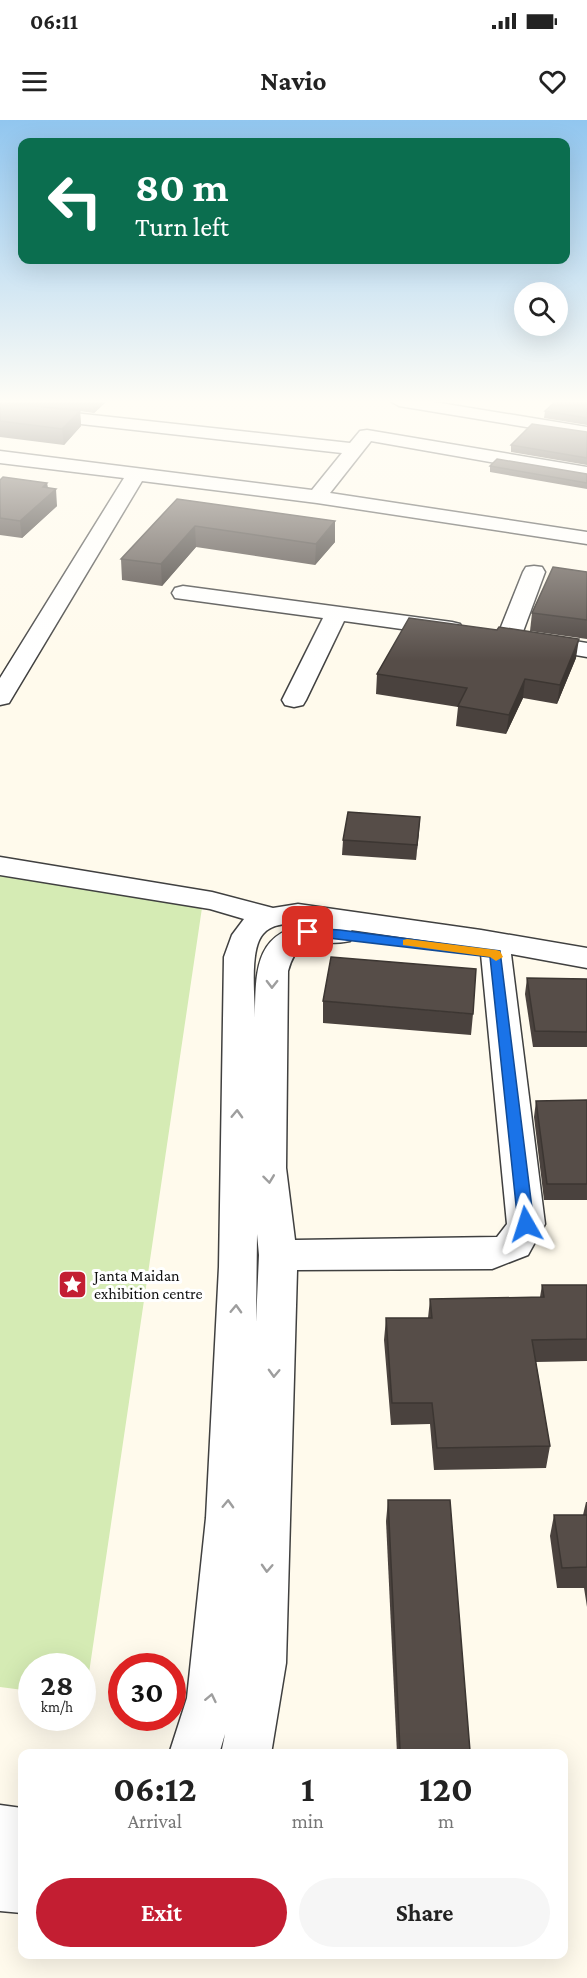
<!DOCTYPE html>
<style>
body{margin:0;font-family:"Crimson Pro",serif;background:#f6f6f6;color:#222;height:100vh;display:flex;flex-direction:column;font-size:22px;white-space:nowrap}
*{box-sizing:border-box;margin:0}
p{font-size:20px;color:#767676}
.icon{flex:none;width:33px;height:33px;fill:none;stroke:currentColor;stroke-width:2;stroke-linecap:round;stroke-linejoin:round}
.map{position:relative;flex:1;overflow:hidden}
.details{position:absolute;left:18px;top:1629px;width:550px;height:210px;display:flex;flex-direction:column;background:#fff;border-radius:12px;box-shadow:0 6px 24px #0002}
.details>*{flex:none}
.guide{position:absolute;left:18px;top:18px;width:552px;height:126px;border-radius:12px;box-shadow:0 6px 24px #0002;background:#0b6e4f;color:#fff;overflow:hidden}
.buttons{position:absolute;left:514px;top:162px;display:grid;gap:12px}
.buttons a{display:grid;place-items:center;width:54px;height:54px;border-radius:50%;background:#fff;box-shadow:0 6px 24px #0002;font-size:30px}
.speed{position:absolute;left:18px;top:1533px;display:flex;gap:12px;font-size:30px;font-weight:700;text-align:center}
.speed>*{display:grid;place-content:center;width:78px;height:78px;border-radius:50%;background:#fff;box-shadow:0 6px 24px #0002;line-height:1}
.speed small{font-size:15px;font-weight:400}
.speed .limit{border:9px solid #d22;background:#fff;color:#111}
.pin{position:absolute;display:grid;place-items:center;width:51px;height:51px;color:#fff;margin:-26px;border-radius:12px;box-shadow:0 3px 9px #0006}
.me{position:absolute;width:66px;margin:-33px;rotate:354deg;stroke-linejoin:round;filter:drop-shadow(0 0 4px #0008)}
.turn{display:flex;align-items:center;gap:21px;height:126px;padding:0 18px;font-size:27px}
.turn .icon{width:78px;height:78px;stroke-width:2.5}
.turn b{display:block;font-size:42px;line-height:51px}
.eta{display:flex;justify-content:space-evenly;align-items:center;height:102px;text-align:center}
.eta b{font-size:36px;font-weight:700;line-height:42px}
.action{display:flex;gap:12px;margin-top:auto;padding:12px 18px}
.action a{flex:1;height:69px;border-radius:36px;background:#c31e32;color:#fff;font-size:24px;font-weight:700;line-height:69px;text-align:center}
.action a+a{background:#f6f6f6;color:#222}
.status{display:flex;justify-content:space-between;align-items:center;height:42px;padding:0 30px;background:#fff;direction:ltr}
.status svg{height:16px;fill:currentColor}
header{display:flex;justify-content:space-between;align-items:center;height:78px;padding:0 18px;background:#fff;font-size:27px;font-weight:700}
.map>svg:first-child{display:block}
</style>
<div class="status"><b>06:11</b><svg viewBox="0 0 49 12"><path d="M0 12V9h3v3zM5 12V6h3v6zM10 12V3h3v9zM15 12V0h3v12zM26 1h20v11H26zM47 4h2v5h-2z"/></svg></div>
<header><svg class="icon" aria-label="menu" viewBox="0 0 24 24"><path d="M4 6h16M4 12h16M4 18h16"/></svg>Navio<svg class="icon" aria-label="heart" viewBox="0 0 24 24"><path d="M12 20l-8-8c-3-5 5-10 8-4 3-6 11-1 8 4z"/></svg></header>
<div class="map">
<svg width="587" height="1858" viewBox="0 0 587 1858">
<rect width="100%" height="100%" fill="#fffaec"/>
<!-- green -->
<polygon fill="#d5ebb4" points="0,751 203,781 85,1580 82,1546 32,1546 31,1571 0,1567"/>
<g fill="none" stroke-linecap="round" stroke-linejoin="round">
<defs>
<g id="minor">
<polygon points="390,281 428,281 587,307 587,317 399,286"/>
<polygon points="0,285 350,323 360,311 367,310 587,347 587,359 371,321 330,373 587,412 587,424 317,383 142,361 12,578 9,583 0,585 0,558 124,358 0,343 0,331 312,370 342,333 0,295"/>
<polygon points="534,446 542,447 545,452 521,517 517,522 501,522 497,517 523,452 526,447"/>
<polygon points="183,466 452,502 460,504 463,509 460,514 452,516 344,501 306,580 303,585 294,587 285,585 282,580 323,498 175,478 172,473 175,468"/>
<polygon points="532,514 587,523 587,537 524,526 520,521 524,516"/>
<path d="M 0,737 L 212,772 L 273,788 L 298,784 L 481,810 L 587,828 L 587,848 L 511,834 L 545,1104 L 528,1135 L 492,1149 L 297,1150 L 286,1543 L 271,1634 L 221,1634 L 225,1614 L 219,1634 L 169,1634 L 187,1578 L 206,1398 L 219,1147 L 224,837 L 232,815 L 244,799 L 210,789 L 0,755 ZM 298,802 L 313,804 C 254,810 256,850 255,898 C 255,877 249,830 263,814 C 271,804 286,804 298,802 ZM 351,810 L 484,829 L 481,834 L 507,1104 L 497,1117 L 295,1120 L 286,1048 L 288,851 C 300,810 318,828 350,821 L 354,814 ZM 257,1114 L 259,1135 L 256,1202 Z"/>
<polygon points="0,1685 22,1688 22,1793 0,1791 0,1737 12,1739 0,1737"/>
</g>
</defs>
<!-- minor casing -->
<use href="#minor" stroke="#404040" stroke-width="3"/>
<!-- minor -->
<use href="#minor" fill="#fff" fill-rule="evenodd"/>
</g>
<!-- wall -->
<g fill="#4a423e">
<polygon points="0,281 107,281 94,293 80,291 81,306 64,325 0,317"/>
<polygon points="587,281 587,305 544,298 545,291"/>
<polygon points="587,312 587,345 511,332 511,325"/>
<polygon points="490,346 587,354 587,369 490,352"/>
<polygon points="0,360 47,363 48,368 57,386 22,418 0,415"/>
<polygon points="177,379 335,422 315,445 196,427 162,466 122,460 121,439"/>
<polygon points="587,452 587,519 530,511 532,493"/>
<polygon points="576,538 557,584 523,578 506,614 456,606 458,587 376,574 377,554"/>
<polygon points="420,697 416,740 342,735 343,720"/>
<polygon points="527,858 587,859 587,927 533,927 525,874"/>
<polygon points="323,881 473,894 471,915 323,903"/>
<polygon points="587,980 587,1080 544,1080 534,997 536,981"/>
<polygon points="542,1165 587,1165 587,1241 536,1242 550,1326 546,1348 434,1350 430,1304 391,1305 384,1220 386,1198 428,1198 430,1179 540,1177"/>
<polygon points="388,1380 470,1631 470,1634 397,1634 386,1401"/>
<polygon points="586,1382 587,1382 587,1487 584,1468 557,1468 550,1416 554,1395 583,1395"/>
</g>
<!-- shaded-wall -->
<g fill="#3c3632">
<polygon points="93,281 107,281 94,293"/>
<polygon points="80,291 81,306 64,325 62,309"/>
<polygon points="47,363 48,375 56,369 57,386 22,418 20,401 43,367"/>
<polygon points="335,401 335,422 315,445 316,424"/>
<polygon points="195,406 196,427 162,466 161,444"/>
<polygon points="579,519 576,538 557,584 560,565"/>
<polygon points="525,559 523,578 506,614 509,595"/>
<polygon points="420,697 419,712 416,740 417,725"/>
</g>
<!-- building -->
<g fill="#564d48" stroke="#3c3632" stroke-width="1.5">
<polygon points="556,281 587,281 587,298 545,291"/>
<polygon points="0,282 80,291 62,309 0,301"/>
<polygon points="532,304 587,312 587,338 511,325"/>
<polygon points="497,339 587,354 587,363 490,346"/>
<polygon points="3,357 47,363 43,367 56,369 20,401 0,398 0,360"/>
<polygon points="177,379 335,401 316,424 195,406 161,444 121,439"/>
<polygon points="553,447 587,452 587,500 532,493"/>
<polygon points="409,498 497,510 499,507 579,519 560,565 525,559 509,595 458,586 467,568 377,554"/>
<polygon points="348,692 420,697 417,725 343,720"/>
<polygon points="331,837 476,849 473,894 323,881"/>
<polygon points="527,858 587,859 587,912 535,911"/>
<polygon points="587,980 587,1064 547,1064 536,981"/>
<polygon points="542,1165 587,1165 587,1219 532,1220 550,1326 437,1328 432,1283 392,1283 386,1198 432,1198 430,1179 544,1177"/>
<polygon points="388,1380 450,1380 470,1631 400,1630"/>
<polygon points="554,1395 587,1395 587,1447 562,1448"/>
</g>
<!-- one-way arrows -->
<defs><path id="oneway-chevron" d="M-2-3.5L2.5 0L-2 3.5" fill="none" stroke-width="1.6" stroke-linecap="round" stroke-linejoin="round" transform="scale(1.5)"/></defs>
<g stroke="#9e9e9e">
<use href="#oneway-chevron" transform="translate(272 864) rotate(91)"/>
<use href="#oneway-chevron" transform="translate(237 994) rotate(-88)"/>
<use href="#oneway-chevron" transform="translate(269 1059) rotate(83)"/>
<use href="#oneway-chevron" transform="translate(236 1189) rotate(-88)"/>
<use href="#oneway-chevron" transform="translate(274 1253) rotate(92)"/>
<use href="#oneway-chevron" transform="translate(228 1384) rotate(-88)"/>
<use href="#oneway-chevron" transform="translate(267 1448) rotate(93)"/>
<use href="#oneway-chevron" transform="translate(211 1578) rotate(-78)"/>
</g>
<!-- sky -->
<linearGradient id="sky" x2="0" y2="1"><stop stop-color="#91c6ef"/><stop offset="0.52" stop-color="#fffdf6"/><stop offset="1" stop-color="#fffdf6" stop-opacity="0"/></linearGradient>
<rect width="587" height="541" fill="url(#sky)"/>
<!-- route -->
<polygon fill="#1a73e8" stroke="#114b97" stroke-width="1.5" points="308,808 340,810 500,831 534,1104 531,1108 520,1108 518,1104 490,837 303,815 303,810"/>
<!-- slow -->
<polygon fill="#f59e0b" points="407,819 496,830 500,831 503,837 496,841 490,837 403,825 403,820"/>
<!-- icons -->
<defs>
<symbol id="sight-square" viewBox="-11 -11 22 22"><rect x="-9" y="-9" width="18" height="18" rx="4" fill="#c31e32" stroke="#fff"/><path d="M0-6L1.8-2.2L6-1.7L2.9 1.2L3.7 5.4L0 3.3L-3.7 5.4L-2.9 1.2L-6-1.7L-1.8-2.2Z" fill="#fff"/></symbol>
</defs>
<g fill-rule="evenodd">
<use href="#sight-square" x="56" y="1148" width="33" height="33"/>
</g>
<g text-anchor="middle" stroke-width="6" stroke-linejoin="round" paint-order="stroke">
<!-- poi labels -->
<g font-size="16" fill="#0d0d0d" stroke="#fff" text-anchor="start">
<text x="94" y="1161">Janta Maidan<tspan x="94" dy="18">exhibition centre</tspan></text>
</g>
</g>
</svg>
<div class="buttons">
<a><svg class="icon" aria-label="search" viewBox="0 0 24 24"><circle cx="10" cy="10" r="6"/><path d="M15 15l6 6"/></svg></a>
</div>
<div class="speed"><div>28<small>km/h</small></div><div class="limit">30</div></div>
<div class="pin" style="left:308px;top:812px;background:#d93025"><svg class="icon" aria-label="arrive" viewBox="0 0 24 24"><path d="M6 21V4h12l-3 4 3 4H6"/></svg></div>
<svg class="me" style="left:526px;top:1104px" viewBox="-20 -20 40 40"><path d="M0-17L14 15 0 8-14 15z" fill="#1a73e8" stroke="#fff" stroke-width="4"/></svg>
<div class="guide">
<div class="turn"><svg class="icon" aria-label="left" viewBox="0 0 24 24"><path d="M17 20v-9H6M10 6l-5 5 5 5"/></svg><div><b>80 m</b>Turn left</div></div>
</div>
<section class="details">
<div class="eta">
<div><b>06:12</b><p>Arrival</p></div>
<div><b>1</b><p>min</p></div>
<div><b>120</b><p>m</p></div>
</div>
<div class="action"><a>Exit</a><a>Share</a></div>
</section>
</div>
